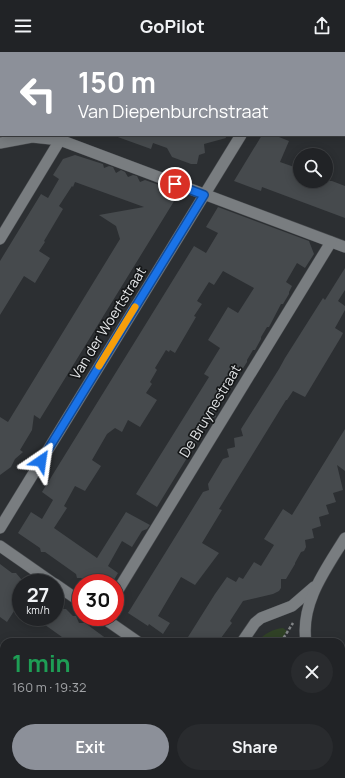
<!DOCTYPE html>
<meta charset="utf-8">
<style>
body{margin:0;font-family:Manrope,sans-serif;background:#292b2e;color:#f1f3f6;height:100vh;display:flex;flex-direction:column;font-size:15px;white-space:nowrap}
*{box-sizing:border-box;margin:0}
p{font-size:13px;color:#a2a4a7}
.icon{flex:none;width:22px;height:22px;fill:none;stroke:currentColor;stroke-width:2;stroke-linecap:round;stroke-linejoin:round}
.map{position:relative;flex:1;overflow:hidden}
.side{position:absolute;left:0px;top:586px;width:345px;height:140px;display:flex;flex-direction:column;background:#212326;border-radius:12px 12px 0 0;box-shadow:0 2px 10px #0003,0 0 0 1px #3e4043}
.side>*{flex:none}
.top-card{position:absolute;left:0px;top:0px;width:345px;height:84px;box-shadow:0 2px 10px #0003,0 0 0 1px #3e4043;background:#8c9099;color:#fff;overflow:hidden}
.tools{position:absolute;left:293px;top:96px;display:grid;gap:8px}
.tools a{display:grid;place-items:center;width:40px;height:40px;border-radius:50%;background:#212326;box-shadow:0 2px 10px #0003,0 0 0 1px #3e4043;font-size:20px}
.speed{position:absolute;left:12px;top:522px;display:flex;gap:8px;font-size:20px;font-weight:700;text-align:center}
.speed>*{display:grid;place-content:center;width:52px;height:52px;border-radius:50%;background:#212326;box-shadow:0 2px 10px #0003,0 0 0 1px #3e4043;line-height:1}
.speed small{font-size:10px;font-weight:400}
.speed .limit{border:6px solid #d22;background:#fff;color:#111}
.pin{position:absolute;display:grid;place-items:center;width:34px;height:34px;color:#fff;margin:-17px;border:2px solid #fff;border-radius:50%;box-shadow:0 1px 4px #0007}
.me{position:absolute;width:44px;margin:-22px;rotate:32deg;stroke-linejoin:round;filter:drop-shadow(0 0 3px #0008)}
.turn{display:flex;align-items:center;gap:14px;height:84px;padding:0 12px;font-size:18px}
.turn .icon{width:52px;height:52px;stroke-width:2.5}
.turn b{display:block;font-size:28px;line-height:34px}
.round{display:grid;place-items:center;flex:none;width:42px;height:42px;border-radius:21px;background:#292b2e}
.overview{display:flex;align-items:center;justify-content:space-between;height:68px;padding:0 12px}
h1{font-size:24px;font-weight:700;line-height:30px;color:#1e9e55}
.primary-button{display:flex;gap:8px;margin-top:auto;padding:8px 12px}
.primary-button a{flex:1;height:46px;border-radius:24px;background:#8c9099;color:#fff;font-size:16px;font-weight:700;line-height:46px;text-align:center}
.primary-button a+a{background:#292b2e;color:#f1f3f6}
header{display:flex;justify-content:space-between;align-items:center;height:52px;padding:0 12px;background:#212326;font-size:18px;font-weight:700}
.map>svg:first-child{display:block}
</style>
<header><svg class="icon" aria-label="menu" viewBox="0 0 24 24"><path d="M4 6h16M4 12h16M4 18h16"/></svg>GoPilot<svg class="icon" aria-label="share" viewBox="0 0 24 24"><path d="M12 15V3M7 8l5-5 5 5M5 13v7h14v-7"/></svg></header>
<div class="map">
<svg width="345" height="726" viewBox="0 0 345 726">
<rect width="100%" height="100%" fill="#2c2f32"/>
<!-- green -->
<g fill="#304226">
<path d="M 283,576 L 287,579 L 280,590 L 258,590 C 263,582 273,577 283,576 Z"/>
<polygon points="341,632 345,635 345,689 341,687"/>
</g>
<!-- building -->
<g fill="#464a4d">
<polygon points="115,83 225,83 226,86 204,92 205,101 199,103 197,112 191,112 172,105 167,96 153,91 151,97 115,84"/>
<polygon points="262,83 274,83 289,89 280,110 300,117 300,129 332,129 345,134 345,166 262,135 261,139 234,129"/>
<polygon points="75,103 103,112 104,116 109,114 113,115 116,121 121,118 125,120 128,125 133,123 137,124 140,130 145,128 162,134 162,135 174,140 176,146 40,367 34,363 32,378 20,398 23,400 15,407 11,415 0,423 0,365 8,370 120,187 116,174 99,163 144,155 75,130 73,135 72,134 59,154 63,157 44,189 45,190 39,199 50,206 35,231 24,224 0,263 0,209 41,142 48,146 59,127 53,123 63,107"/>
<polygon points="218,155 309,189 314,202 305,216 297,211 286,230 292,234 289,240 289,242 283,252 281,252 269,275 267,275 261,285 261,287 255,298 253,298 247,308 247,310 229,338 229,342 225,343 215,361 216,365 212,366 201,383 202,387 198,388 157,455 136,442 209,325 204,322 220,296 208,288 228,255 238,261 254,236 223,219 214,233 209,230 197,249 202,252 194,264 196,265 175,301 170,298 169,300 166,298 155,316 157,318 150,330 152,332 146,341 157,348 140,375 128,368 122,380 115,376 107,382 92,408 101,414 85,439 75,434 64,454 67,456 54,476 97,506 126,460 150,473 147,477 142,479 132,495 122,489 108,514 118,521 112,531 89,531 81,526 77,526 76,522 45,500 41,500 40,496 18,481 31,460 42,467 53,448 42,440 194,194 206,201 218,181 206,175"/>
<polygon points="345,216 345,238 338,249 345,254 345,258 335,276 343,281 341,285 305,345 293,339 287,348 286,348 219,457 222,458 202,491 219,501 195,533 181,525 158,564 170,571 163,582 149,572 148,574 128,561 203,440 209,438 208,432 223,407 229,405 227,397 235,395 234,386 243,384 241,377 279,317 285,306 323,246 325,248"/>
<polygon points="345,377 345,419 337,413 343,438 333,441 336,450 326,453 329,462 319,465 321,474 312,477 314,486 305,488 306,495 304,499 301,500 295,511 295,512 286,527 281,527 281,536 279,539 273,542 243,549 230,569 232,571 221,586 188,585 215,542 227,525 236,530 239,525 243,527 254,510 261,514 274,493 264,487 283,457 292,463"/>
<polygon points="0,512 12,521 16,521 21,527 21,564 14,559 7,570 0,565"/>
<polygon points="55,557 66,557 73,564 76,564 79,571 85,571 111,590 69,590 34,565 55,565"/>
</g>
<g fill="none" stroke-linecap="round" stroke-linejoin="round">
<defs>
<g id="minor">
<polyline points="281,0 285,1"/>
<polyline points="344,16 345,17"/>
<polyline points="0,91 32,85 60,88 345,195"/>
<polyline points="0,187 60,88"/>
<polyline points="0,476 241,83"/>
<polyline points="0,494 53,531"/>
<polyline points="55,532 81,550"/>
<polyline points="115,543 331,190"/>
<polyline points="102,565 138,590"/>
<polyline points="242,590 255,571 261,566 292,554 314,535"/>
<path d="M 306,590 C 300,551 326,517 345,486"/>
<polyline points="0,669 4,672"/>
<polyline points="74,722 79,726"/>
<polyline points="329,722 335,726"/>
<polyline points="156,726 158,722"/>
<polyline points="229,726 232,722"/>
</g>
</defs>
<!-- minor casing -->
<use href="#minor" stroke="#494c4f" stroke-width="12"/>
<!-- path -->
<g stroke="#828587" stroke-width="2.5" stroke-dasharray="3 2" stroke-linecap="butt">
<polyline points="229,0 232,1"/>
<polyline points="344,33 345,34"/>
<polyline points="281,590 293,571"/>
<polyline points="341,632 345,635"/>
<polyline points="341,689 345,690"/>
<polyline points="196,726 199,722"/>
</g>
<!-- minor -->
<use href="#minor" stroke="#797d80" stroke-width="11"/>
</g>
<g fill="none" stroke-linecap="round" stroke-linejoin="round">
<defs>
<polyline id="route" points="41,409 204,143 175,132"/>
</defs>
<!-- route casing -->
<use href="#route" stroke="#114b97" stroke-width="10"/>
<!-- route -->
<use href="#route" stroke="#1a73e8" stroke-width="7"/>
<!-- slow -->
<polyline stroke="#f59e0b" stroke-width="7" points="99,314 135,255"/>
</g>
<g text-anchor="middle" stroke-width="3.5" stroke-linejoin="round" paint-order="stroke">
<!-- street labels -->
<g font-size="14" fill="#e1e3e5" stroke="#151718">
<text transform="translate(108 271) rotate(-58)" y="5">Van der Woertstraat</text>
<text transform="translate(210 359) rotate(-59)" y="5">De Bruynestraat</text>
</g>
</g>
</svg>
<div class="tools">
<a><svg class="icon" aria-label="search" viewBox="0 0 24 24"><circle cx="10" cy="10" r="6"/><path d="M15 15l6 6"/></svg></a>
</div>
<div class="speed"><div>27<small>km/h</small></div><div class="limit">30</div></div>
<div class="pin" style="left:175px;top:132px;background:#d93025"><svg class="icon" aria-label="arrive" viewBox="0 0 24 24"><path d="M6 21V4h12l-3 4 3 4H6"/></svg></div>
<svg class="me" style="left:41px;top:409px" viewBox="-20 -20 40 40"><path d="M0-17L14 15 0 8-14 15z" fill="#1a73e8" stroke="#fff" stroke-width="4"/></svg>
<div class="top-card">
<div class="turn"><svg class="icon" aria-label="left" viewBox="0 0 24 24"><path d="M17 20v-9H6M10 6l-5 5 5 5"/></svg><div><b>150 m</b>Van Diepenburchstraat</div></div>
</div>
<section class="side">
<div class="overview"><div><h1>1 min</h1><p>160 m · 19:32</p></div><a class="round"><svg class="icon" aria-label="close" viewBox="0 0 24 24"><path d="M6 6l12 12M18 6L6 18"/></svg></a></div>
<div class="primary-button"><a>Exit</a><a>Share</a></div>
</section>
</div>
